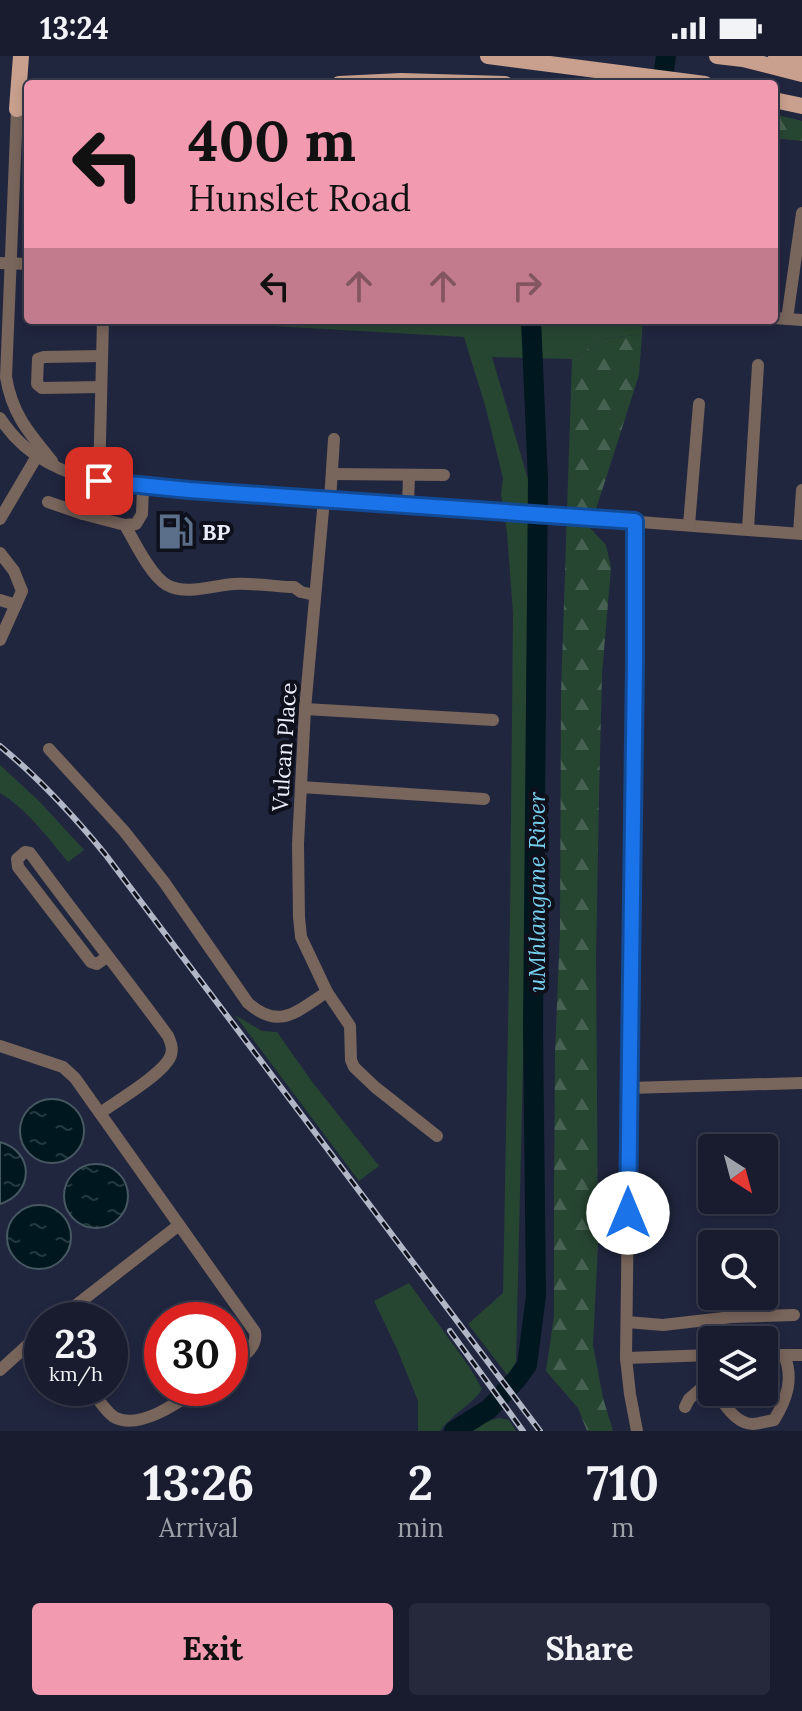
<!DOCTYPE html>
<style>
body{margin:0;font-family:Lora,serif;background:#26293b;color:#f1f3f6;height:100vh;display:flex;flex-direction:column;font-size:30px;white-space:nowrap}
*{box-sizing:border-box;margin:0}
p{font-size:26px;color:#9fa1aa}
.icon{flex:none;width:44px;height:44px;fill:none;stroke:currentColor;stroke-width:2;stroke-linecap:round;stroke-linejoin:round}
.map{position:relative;height:1375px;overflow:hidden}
.details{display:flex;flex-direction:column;background:#191c2f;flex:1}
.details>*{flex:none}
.guide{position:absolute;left:24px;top:24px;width:754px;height:244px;border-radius:8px;box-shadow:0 4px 12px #0003,0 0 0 2px #373a4b;background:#f29ab0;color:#111;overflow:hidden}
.needle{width:52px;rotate:144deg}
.tools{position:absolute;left:698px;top:1078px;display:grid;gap:16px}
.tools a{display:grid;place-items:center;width:80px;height:80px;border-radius:8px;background:#191c2f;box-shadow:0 4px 12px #0003,0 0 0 2px #373a4b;font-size:40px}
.speed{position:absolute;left:24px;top:1246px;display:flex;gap:16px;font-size:40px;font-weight:700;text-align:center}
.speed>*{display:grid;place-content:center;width:104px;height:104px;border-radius:50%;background:#191c2f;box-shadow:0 4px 12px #0003,0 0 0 2px #373a4b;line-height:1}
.speed small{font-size:20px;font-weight:400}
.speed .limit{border:12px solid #d22;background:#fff;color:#111}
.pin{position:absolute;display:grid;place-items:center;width:68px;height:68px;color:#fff;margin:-34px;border-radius:16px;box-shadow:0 4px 12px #0006}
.me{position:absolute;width:88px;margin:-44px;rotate:0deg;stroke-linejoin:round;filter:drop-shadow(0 0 6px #0008)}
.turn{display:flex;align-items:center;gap:28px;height:168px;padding:0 32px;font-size:36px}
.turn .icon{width:104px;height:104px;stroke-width:2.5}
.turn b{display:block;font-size:56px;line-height:68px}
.lanes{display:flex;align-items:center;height:76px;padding:0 32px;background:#0003;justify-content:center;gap:40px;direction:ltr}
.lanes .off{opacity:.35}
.eta{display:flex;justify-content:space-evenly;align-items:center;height:136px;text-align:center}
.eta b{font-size:48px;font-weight:800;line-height:56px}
.cta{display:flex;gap:16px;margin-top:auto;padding:16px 32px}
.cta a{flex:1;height:92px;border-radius:8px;background:#f29ab0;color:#111;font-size:32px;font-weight:800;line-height:92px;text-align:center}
.cta a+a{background:#26293b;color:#f1f3f6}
.status{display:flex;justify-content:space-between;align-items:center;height:56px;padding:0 40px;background:#191c2f;direction:ltr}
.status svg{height:22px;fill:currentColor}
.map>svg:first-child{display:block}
</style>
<div class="status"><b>13:24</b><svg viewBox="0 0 49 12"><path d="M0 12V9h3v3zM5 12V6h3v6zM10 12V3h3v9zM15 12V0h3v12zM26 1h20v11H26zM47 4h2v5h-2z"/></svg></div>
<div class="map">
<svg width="802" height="1375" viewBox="0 0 802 1375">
<defs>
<pattern id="forest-firs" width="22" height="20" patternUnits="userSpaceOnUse" patternTransform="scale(2)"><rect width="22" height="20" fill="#274632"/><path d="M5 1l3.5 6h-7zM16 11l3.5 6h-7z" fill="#466151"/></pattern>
<pattern id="water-ripples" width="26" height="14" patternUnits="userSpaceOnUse" patternTransform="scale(2)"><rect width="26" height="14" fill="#001720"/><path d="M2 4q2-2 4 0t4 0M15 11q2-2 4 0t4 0" fill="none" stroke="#253941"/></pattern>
</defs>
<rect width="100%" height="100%" fill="#21263f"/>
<!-- green -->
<g fill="#274632">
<polygon points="256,264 643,264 642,278 603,283 572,303 492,301 530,430 527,594 528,797 516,1306 508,1320 468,1268 503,1237 510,863 513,557 507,477 501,438 503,422 485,349 464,281 256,269"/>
<path d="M 0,709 L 39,745 L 84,794 L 68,806 C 48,782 27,753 0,737 Z"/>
<polygon points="235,959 262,975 277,976 313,1027 379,1110 359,1125"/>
<path d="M 409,1227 L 470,1312 L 482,1333 C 474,1347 451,1359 440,1375 L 418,1375 L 418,1345 L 397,1293 L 374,1245 Z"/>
<polygon points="499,1362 509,1364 516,1375 468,1375 477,1368"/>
</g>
<!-- forest -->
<g fill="url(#forest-firs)">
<polygon points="774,58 802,65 802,85 774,82"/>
<polygon points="642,278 639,319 590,472 606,489 611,512 602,618 599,740 596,900 598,1189 593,1289 603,1342 613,1375 587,1375 578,1352 546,1315 554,1260 554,1136 555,998 560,875 561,638 572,303 603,283"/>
</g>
<!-- water -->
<g fill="url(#water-ripples)" stroke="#465862" stroke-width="2">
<circle cx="52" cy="1075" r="32"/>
<path d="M 0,1086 C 35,1096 34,1137 0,1148 Z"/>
<circle cx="96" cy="1140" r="32"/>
<circle cx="39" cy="1181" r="32"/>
</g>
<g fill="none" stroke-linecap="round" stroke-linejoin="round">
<!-- river -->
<g stroke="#001720" stroke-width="20">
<polyline points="662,28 666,0"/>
<polyline points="454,1375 489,1353 516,1324 527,1309 536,1240 533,971 538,424 531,264"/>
</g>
<!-- minor -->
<g stroke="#78655b" stroke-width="12">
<path d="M 17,53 L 6,321 C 12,358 29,377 52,405"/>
<polyline points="0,207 28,208"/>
<polyline points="774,262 802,264"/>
<polyline points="787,263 802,157"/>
<polyline points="101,331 42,332 37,328 38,303 44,301 102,300"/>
<path d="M 0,362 C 26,402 65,420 111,427 L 802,478"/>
<polyline points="332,418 444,419"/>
<path d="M 90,423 L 83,458 L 125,469 C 134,485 151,520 167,529 C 187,540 214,529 234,528 C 253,527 272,530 290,531 L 294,531 L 301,536 L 315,539"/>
<polyline points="99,425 103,264"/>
<polyline points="324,443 305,653 298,788 299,861 301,881 327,936 350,970 351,1004 354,1011 375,1031 437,1080"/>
<polyline points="330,444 334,383"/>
<polyline points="48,446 83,458"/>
<polyline points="408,449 409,420"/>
<polyline points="0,463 40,395"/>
<polyline points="635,465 635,605 626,1302 630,1338 637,1375"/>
<polyline points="125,469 136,468 142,458 143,430"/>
<polyline points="689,469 699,348"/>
<polyline points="748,473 758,309"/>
<polyline points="799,477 802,434"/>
<polyline points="0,497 14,515 22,535 0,584"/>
<polyline points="0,544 16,549"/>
<polyline points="305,653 493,664"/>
<path d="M 49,693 L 124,775 L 164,826 L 248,947 C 280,975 297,955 327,936"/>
<polyline points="301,731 484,743"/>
<path d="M 0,990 L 63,1011 L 75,1022 L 255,1276 C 258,1292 242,1301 230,1310"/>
<polyline points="629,1032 802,1027"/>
<path d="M 100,1057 C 117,1045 165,1017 171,999 C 173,992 171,987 168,980 C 124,920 77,861 33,801 L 30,797 L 25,796 L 17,803 L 18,811 L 91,906 L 97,908 L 108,900"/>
<polyline points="57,1264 179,1169"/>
<polyline points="627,1266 663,1269 732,1261 794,1259"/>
<polyline points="764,1299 802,1299"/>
<polyline points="626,1302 712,1299"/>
<polyline points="0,1314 42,1276"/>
<path d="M 90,1332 C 97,1341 104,1354 114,1361 C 139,1375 179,1346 199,1332"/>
<path d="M 717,1336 C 724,1349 736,1368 753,1368 C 759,1368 767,1365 774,1364 C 787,1343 794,1322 784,1299"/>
<polyline points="685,1351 689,1343 712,1323"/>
</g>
<!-- major -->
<g stroke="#c8a08d" stroke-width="16">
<polyline points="488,0 705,28"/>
<polyline points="717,0 743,3 802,18"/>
<polyline points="776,0 802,6"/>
<polyline points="339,28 401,25 505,28"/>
<polyline points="774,44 802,50"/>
<polyline points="17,53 21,0"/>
</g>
<defs>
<g id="rail">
<path d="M 0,690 C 39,722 73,759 105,798 L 540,1375"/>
<polyline points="450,1275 523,1375"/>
</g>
</defs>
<!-- rail casing -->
<use href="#rail" stroke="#b2b7c7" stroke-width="6"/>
<!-- rail -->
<use href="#rail" stroke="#0e101b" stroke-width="3" stroke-dasharray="9" stroke-linecap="butt"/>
</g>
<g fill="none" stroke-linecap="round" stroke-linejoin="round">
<defs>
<polyline id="route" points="99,425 189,434 635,465 635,605 628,1157"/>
</defs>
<!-- route casing -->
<use href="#route" stroke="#114b97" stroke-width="20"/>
<!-- route -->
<use href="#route" stroke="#1a73e8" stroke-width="14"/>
</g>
<!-- icons -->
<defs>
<symbol id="fuel-bare" viewBox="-9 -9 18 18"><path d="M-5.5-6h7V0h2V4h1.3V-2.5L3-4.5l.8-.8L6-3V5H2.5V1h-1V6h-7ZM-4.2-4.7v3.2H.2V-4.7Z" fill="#5c6f8a" stroke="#0e101b" stroke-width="2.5" paint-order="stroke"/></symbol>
</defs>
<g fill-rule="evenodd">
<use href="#fuel-bare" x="150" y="450" width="51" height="51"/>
</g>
<g text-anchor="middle" stroke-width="8" stroke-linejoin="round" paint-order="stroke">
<!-- poi labels -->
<g font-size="22" font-weight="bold" fill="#ebeffc" stroke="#0e101b" text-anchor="start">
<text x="202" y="484">BP</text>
</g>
<!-- street labels -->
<g font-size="22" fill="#ebeffc" stroke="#0e101b">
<text transform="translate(284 691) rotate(-86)" y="8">Vulcan Place</text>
</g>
<!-- water labels -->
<g font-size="24" font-style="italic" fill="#76cdec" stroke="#0e101b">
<text transform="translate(537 836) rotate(-90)" y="8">uMhlangane River</text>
</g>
</g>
</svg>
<div class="tools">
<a><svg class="needle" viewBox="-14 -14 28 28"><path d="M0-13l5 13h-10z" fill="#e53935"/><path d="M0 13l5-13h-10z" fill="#9fa1aa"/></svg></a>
<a><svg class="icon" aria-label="search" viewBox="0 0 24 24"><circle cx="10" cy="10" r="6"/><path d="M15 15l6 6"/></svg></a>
<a><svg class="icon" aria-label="layers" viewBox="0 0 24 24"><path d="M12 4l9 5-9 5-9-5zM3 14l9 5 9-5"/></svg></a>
</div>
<div class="speed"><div>23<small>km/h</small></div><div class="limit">30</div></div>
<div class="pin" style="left:99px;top:425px;background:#d93025"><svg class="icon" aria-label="arrive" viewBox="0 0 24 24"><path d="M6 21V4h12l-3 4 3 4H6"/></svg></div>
<svg class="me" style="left:628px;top:1157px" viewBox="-20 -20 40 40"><circle r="19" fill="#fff"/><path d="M0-13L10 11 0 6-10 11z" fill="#1a73e8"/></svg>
<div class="guide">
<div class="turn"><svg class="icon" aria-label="left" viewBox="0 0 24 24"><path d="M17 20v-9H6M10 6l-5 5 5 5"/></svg><div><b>400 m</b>Hunslet Road</div></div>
<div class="lanes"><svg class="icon" aria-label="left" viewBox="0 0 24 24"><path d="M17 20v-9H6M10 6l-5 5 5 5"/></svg><svg class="icon off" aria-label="ahead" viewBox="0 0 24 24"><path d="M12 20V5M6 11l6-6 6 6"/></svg><svg class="icon off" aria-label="ahead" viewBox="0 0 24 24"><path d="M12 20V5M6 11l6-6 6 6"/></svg><svg class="icon off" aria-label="right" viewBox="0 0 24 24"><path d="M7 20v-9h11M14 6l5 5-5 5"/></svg></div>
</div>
</div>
<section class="details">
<div class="eta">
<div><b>13:26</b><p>Arrival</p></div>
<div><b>2</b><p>min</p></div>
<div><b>710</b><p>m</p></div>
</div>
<div class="cta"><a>Exit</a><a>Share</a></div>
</section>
